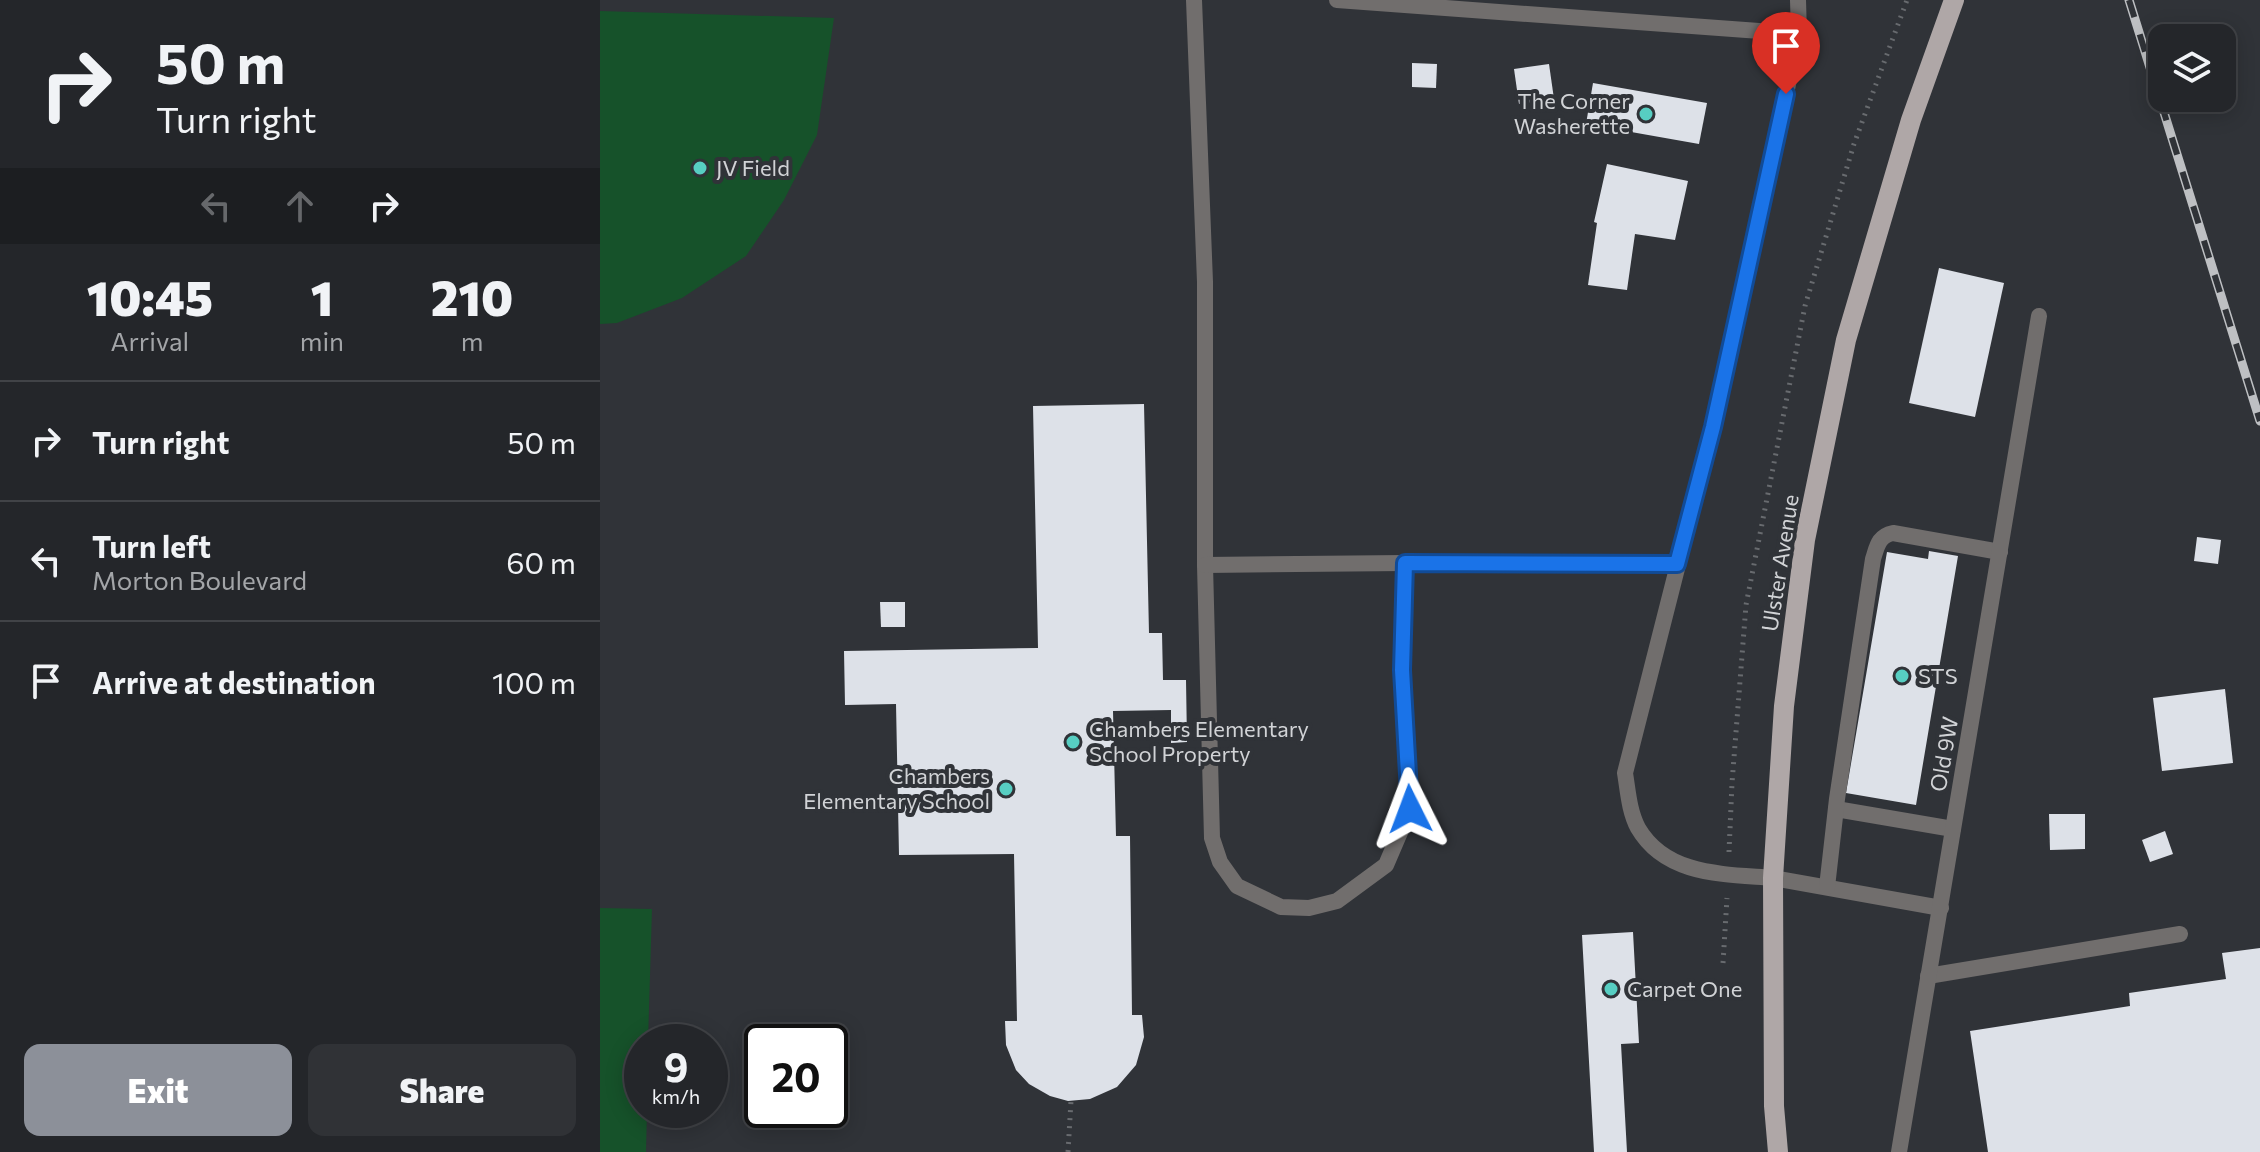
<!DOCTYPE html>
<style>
body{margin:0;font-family:Commissioner,sans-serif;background:#303236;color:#f1f3f6;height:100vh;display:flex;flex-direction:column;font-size:30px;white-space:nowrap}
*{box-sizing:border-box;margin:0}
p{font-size:26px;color:#a3a5a8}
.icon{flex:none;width:44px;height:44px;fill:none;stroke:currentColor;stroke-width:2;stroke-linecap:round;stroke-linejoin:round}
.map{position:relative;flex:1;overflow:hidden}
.details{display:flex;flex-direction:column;background:#24262a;width:600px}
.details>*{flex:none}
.banner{background:#24262a;color:#f1f3f6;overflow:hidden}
.tools{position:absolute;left:1548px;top:24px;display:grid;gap:16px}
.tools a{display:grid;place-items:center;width:88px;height:88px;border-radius:16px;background:#24262a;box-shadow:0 4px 20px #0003,0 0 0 2px #414347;font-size:40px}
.speed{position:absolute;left:24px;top:1024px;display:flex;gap:16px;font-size:40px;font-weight:700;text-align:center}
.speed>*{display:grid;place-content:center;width:104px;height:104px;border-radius:50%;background:#24262a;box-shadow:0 4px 20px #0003,0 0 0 2px #414347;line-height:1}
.speed small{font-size:20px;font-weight:400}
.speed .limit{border:4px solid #111;border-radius:12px;background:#fff;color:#111}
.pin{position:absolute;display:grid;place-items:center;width:68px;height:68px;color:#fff;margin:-82px -34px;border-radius:50% 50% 50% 0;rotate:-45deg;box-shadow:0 0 8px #0007}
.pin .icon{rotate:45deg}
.me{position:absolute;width:88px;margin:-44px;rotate:357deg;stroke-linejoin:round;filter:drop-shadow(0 0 6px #0008)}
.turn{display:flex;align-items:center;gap:28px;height:168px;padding:0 24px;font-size:36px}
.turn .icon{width:104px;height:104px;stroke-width:2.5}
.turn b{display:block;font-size:56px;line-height:68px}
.lanes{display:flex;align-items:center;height:76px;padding:0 24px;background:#0003;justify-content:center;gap:40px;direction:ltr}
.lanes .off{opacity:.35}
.eta{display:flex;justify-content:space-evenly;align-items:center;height:136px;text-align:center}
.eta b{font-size:48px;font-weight:800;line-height:56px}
.button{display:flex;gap:16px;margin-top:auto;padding:16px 24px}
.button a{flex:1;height:92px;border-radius:16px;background:#8c9099;color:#fff;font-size:32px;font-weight:800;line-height:92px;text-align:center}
.button a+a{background:#303236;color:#f1f3f6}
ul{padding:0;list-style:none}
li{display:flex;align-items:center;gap:24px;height:120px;padding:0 24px;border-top:2px solid #414347}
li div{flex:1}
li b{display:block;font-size:30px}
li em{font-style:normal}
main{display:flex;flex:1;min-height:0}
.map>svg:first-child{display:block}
</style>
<main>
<section class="details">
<div class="banner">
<div class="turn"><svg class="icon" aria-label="right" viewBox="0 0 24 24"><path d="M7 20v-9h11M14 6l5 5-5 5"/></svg><div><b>50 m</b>Turn right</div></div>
<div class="lanes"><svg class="icon off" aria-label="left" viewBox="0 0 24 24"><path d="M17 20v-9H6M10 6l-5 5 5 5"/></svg><svg class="icon off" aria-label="ahead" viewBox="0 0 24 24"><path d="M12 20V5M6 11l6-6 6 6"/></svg><svg class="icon" aria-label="right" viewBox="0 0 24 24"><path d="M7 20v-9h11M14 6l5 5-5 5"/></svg></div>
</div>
<div class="eta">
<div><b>10:45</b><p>Arrival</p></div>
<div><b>1</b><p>min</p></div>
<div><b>210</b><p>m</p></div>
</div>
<ul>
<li><svg class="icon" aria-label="right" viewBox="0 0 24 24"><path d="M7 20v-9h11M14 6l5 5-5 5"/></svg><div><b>Turn right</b></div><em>50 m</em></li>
<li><svg class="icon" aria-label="left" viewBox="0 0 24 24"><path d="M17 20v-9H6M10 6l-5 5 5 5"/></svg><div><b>Turn left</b><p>Morton Boulevard</p></div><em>60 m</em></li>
<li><svg class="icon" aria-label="arrive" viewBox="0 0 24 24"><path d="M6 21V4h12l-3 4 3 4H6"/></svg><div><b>Arrive at destination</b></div><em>100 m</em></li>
</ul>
<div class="button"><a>Exit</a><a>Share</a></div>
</section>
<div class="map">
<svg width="1660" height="1152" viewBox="0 0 1660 1152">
<rect width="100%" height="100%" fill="#303338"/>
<!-- green -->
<g fill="#16522a">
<polygon points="0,11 234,18 217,135 184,200 146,256 82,298 17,323 0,324"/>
<polygon points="0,908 52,909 48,1042 42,1042 42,1110 47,1110 46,1152 0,1152"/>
</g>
<!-- building -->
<g fill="#dde1e8">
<polygon points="812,63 837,64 836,88 812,87"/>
<polygon points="949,64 954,99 919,104 914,69"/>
<polygon points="993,83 1107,103 1099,144 986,124"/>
<polygon points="1007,164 1088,181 1075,240 1035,234 1027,290 988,285 997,223 994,222"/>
<polygon points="1339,268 1404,283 1375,417 1309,403"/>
<polygon points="544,404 549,633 562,633 563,680 586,680 587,742 571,743 571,710 513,711 516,836 530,836 532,1015 542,1015 544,1037 536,1065 517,1087 490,1099 468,1101 450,1096 429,1084 416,1070 406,1045 405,1021 417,1021 414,854 299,855 296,704 245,705 244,651 438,648 433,406"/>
<polygon points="1597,537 1621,540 1618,564 1594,561"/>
<polygon points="1329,551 1358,556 1316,805 1246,793 1287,552 1328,559"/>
<polygon points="280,602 305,602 305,627 281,627"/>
<polygon points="1625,689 1633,763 1562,771 1553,698"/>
<polygon points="1449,814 1485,814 1485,849 1450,850"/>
<polygon points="1565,831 1573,854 1550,862 1542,840"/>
<polygon points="1033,932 1039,1043 1021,1044 1027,1152 994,1152 982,935"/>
<polygon points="1660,948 1660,1152 1388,1152 1370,1031 1530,1006 1529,993 1626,979 1622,953"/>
</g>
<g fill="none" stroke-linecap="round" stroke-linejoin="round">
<!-- path -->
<g stroke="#686b6f" stroke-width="5" stroke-dasharray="2 6" stroke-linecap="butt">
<polyline points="1129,852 1132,783 1146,605 1205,306 1254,144 1307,0"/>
<polyline points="1123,963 1127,898"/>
<polyline points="468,1152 471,1101"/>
</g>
<!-- lane -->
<g stroke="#716e6d" stroke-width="16">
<polyline points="594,0 605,282 605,565 612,838 620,862 637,886 681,907 709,908 737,901 786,865 810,809 802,670 805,563 1077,564"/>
<polyline points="605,565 805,563"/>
<polyline points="1236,809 1353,829"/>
<polyline points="1173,878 1341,908"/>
<path d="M 1227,887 L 1237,799 L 1273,559 C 1277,547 1278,536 1293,533 L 1400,552"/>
<polyline points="1328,976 1580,934"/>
</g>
<!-- street -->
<g stroke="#716e6d" stroke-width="16">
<polyline points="737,0 1199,34"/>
<path d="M 1173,878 C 1124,874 1066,876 1038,828 C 1029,811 1028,791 1025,773 L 1113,427 L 1199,34 L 1198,0"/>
<polyline points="1299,1152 1439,316"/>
</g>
<!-- primary -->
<polyline stroke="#afa7a7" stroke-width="20" points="1178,1152 1174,1106 1173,878 1184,706 1205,540 1246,340 1311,120 1354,0"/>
<defs>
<polyline id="rail" points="1529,0 1660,421"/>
</defs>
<!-- rail casing -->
<use href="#rail" stroke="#bec0c3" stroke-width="9"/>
<!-- rail -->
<use href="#rail" stroke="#303338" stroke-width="6" stroke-dasharray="18" stroke-linecap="butt"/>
</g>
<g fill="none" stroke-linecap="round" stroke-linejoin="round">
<defs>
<polyline id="route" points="810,809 802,670 805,563 1077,564 1113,427 1186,94"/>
</defs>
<!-- route casing -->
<use href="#route" stroke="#114b97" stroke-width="20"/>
<!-- route -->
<use href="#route" stroke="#1a73e8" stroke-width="14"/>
</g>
<!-- markers -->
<g fill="#57cec2" stroke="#303338" stroke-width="3">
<circle cx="1046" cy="114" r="8"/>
<circle cx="100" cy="168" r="8"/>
<circle cx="1302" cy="676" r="8"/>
<circle cx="473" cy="742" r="8"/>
<circle cx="406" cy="789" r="8"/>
<circle cx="1011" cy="989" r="8"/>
</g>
<g text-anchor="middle" stroke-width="8" stroke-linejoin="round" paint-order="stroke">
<!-- poi labels -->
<g font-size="22" fill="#d1d3d6" stroke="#303338" text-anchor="start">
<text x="1030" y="109" text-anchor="end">The Corner<tspan x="1030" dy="25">Washerette</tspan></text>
<text x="116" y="176">JV Field</text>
<text x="1318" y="684">STS</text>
<text x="489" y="737">Chambers Elementary<tspan x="489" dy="25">School Property</tspan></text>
<text x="390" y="784" text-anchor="end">Chambers<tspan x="390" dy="25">Elementary School</tspan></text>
<text x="1027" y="997">Carpet One</text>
</g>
<!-- street labels -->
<g font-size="22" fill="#d1d3d6" stroke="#303338">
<text transform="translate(1180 563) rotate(-81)" y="8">Ulster Avenue</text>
<text transform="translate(1344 754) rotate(-80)" y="8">Old 9W</text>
</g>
</g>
</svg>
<div class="tools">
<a><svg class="icon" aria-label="layers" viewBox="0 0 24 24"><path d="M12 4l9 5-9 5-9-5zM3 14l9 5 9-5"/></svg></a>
</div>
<div class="speed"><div>9<small>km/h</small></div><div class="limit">20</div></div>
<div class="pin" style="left:1186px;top:94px;background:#d93025"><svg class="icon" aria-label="arrive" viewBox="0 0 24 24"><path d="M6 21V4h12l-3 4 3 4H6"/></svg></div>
<svg class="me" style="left:810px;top:809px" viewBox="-20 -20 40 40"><path d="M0-17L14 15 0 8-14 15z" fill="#1a73e8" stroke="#fff" stroke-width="4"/></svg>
</div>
</main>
